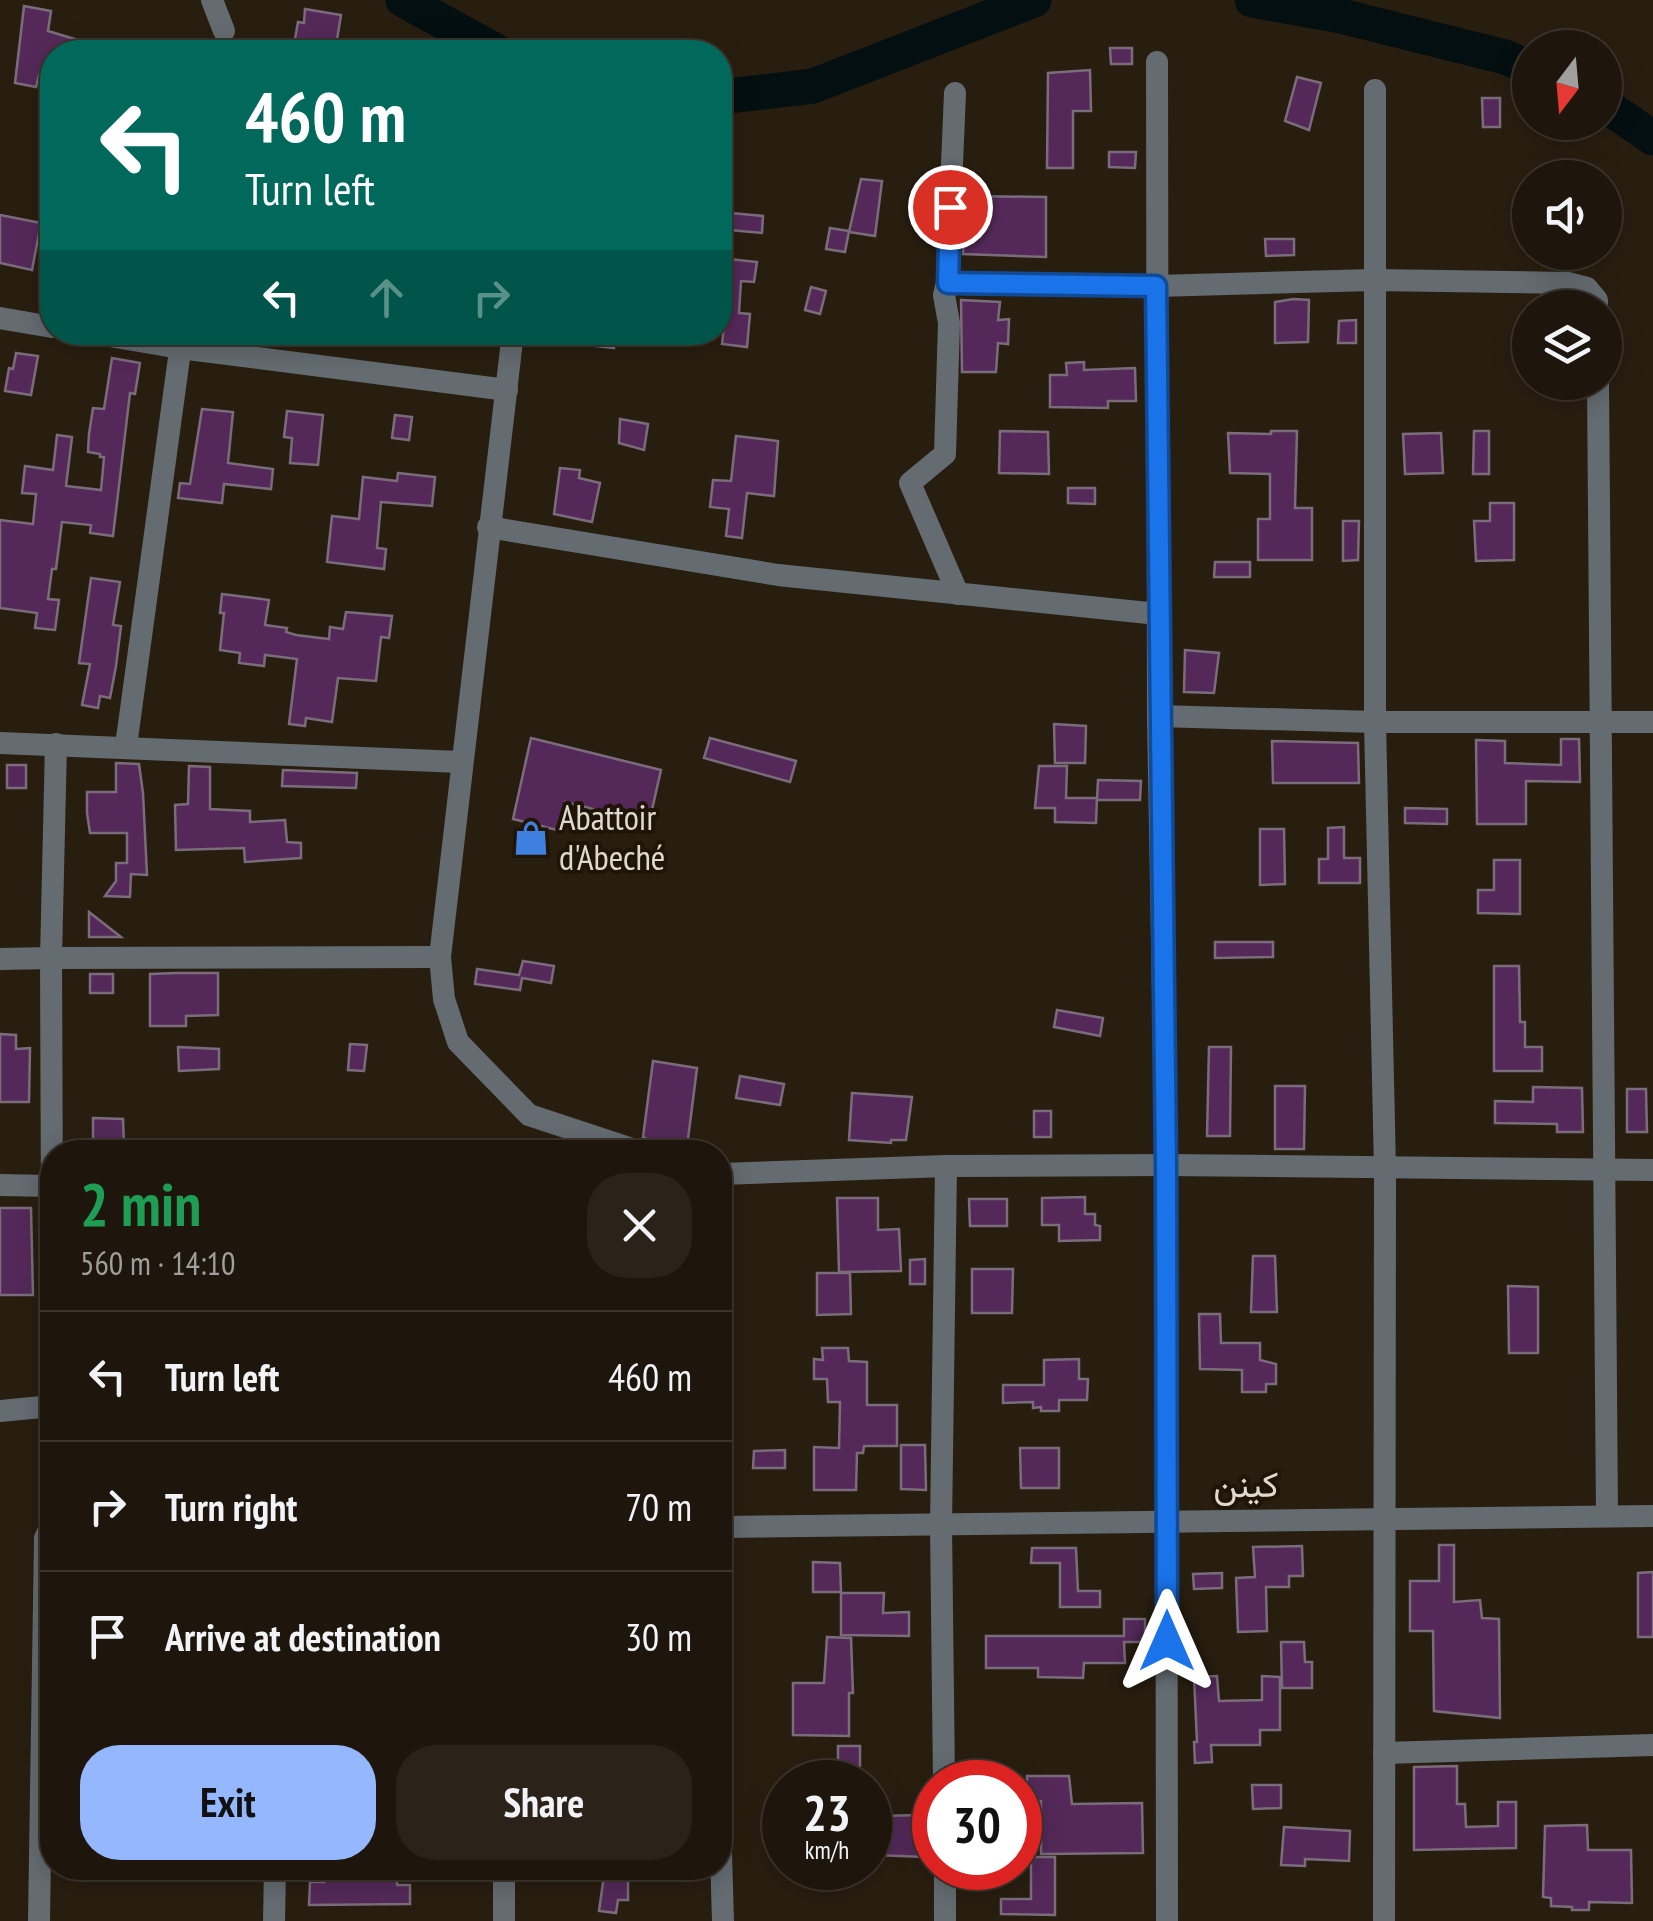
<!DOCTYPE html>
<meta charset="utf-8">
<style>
body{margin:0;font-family:"PT Sans Narrow",Vazirmatn,sans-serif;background:#2b231a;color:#f1f3f6;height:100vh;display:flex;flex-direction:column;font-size:38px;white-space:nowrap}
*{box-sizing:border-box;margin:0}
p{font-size:32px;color:#a19f9d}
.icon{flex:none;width:55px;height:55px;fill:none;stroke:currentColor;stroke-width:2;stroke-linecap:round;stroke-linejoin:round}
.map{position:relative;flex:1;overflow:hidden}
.sheet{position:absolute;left:40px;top:1140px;width:692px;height:740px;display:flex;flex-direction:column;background:#1e160c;border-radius:40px;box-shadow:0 5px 25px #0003,0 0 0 2px #3c352d}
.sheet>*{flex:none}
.top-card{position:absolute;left:40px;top:40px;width:692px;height:305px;border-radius:40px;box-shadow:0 5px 25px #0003,0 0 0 2px #3c352d;background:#00695c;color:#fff;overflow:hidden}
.needle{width:65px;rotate:196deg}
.buttons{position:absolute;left:1512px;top:30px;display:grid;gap:20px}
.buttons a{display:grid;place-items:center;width:110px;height:110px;border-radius:50%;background:#1e160c;box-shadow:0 5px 25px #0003,0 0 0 2px #3c352d;font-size:50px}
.speed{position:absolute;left:762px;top:1760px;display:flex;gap:20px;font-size:50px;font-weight:700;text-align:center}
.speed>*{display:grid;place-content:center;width:130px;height:130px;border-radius:50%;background:#1e160c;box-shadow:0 5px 25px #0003,0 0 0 2px #3c352d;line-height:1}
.speed small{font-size:25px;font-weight:400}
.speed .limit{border:15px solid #d22;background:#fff;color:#111}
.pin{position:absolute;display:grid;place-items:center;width:85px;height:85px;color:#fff;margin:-42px;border:5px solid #fff;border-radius:50%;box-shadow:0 2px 10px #0007}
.me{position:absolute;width:110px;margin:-55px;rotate:0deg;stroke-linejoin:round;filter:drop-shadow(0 0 8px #0008)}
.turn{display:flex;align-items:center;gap:35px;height:210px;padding:0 40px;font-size:45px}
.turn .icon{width:130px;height:130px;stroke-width:2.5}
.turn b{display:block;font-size:70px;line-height:85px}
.lanes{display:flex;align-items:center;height:95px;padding:0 40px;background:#0003;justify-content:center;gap:50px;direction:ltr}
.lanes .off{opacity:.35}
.round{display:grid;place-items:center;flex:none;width:105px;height:105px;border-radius:40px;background:#2b231a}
.summary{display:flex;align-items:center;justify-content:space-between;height:170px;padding:0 40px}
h1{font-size:60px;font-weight:700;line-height:75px;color:#1e9e55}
.button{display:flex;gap:20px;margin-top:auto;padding:20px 40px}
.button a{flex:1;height:115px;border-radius:40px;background:#94b7fd;color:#111;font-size:40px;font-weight:700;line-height:115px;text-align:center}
.button a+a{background:#2b231a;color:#f1f3f6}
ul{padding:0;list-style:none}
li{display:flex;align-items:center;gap:30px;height:130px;padding:0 40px;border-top:2px solid #3c352d}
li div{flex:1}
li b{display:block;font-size:38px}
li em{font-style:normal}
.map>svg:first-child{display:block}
</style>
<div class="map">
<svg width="1653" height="1921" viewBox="0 0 1653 1921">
<rect width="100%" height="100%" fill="#281e10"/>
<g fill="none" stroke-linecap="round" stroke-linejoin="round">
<!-- river -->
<g stroke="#040f11" stroke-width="35">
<polyline points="403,0 498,52"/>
<polyline points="1252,0 1341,16 1505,57 1530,68"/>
<polyline points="720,97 813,86 1034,0"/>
<polyline points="1605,105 1653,138"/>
</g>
</g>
<!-- building -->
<g fill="#542959" stroke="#7a6c7b" stroke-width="2.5">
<polygon points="24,6 51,11 48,31 105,48 105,52 52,52 52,78 39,75 36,87 15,83"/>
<polygon points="305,9 341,15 336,46 295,39 298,22 304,23"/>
<polygon points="1110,48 1132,48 1132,64 1111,64"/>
<polygon points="1090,70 1091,111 1073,111 1073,168 1047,168 1048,73"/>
<polygon points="1297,77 1321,83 1309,130 1285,121"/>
<polygon points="1482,98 1500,98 1500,127 1483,127"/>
<polygon points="1109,152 1136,152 1135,168 1109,167"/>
<polygon points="861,179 882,181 875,236 849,232"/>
<polygon points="967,196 1046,197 1046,257 963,254"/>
<polygon points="731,213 763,216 762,233 730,230"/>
<polygon points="0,215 41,223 32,270 0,263"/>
<polygon points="830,228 849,231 845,252 826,249"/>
<polygon points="1265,239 1294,239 1294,255 1266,256"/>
<polygon points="720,258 757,262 754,282 741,281 739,313 750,314 747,347 722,344 724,326 720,325"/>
<polygon points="811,287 826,291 820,314 805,310"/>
<polygon points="1293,299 1309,300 1308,342 1275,343 1275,302"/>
<polygon points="961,300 1000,302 998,320 1009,319 1008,344 998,343 996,372 962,372"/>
<polygon points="1356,320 1356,343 1338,343 1339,321"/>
<polygon points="569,332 615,332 614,348 569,343"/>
<polygon points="16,353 38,356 31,395 5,391 9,368 13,369"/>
<polygon points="112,358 140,363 135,394 130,393 113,536 90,533 91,525 62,522 56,569 52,569 48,599 59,600 55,630 35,628 37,613 0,608 0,520 33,524 36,494 22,493 25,466 53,470 57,435 72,437 66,486 101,490 104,457 100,457 100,454 88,452 89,434 93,408 104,409"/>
<polygon points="1084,362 1084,370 1135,368 1136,401 1108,401 1108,408 1050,407 1050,375 1067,375 1066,363"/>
<polygon points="202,409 233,412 228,463 273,469 271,489 224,484 222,503 178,498 180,483 190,484"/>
<polygon points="287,411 323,415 318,465 290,463 292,438 284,437"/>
<polygon points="395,415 412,417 409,440 392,438"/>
<polygon points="620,419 648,424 644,450 619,443"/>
<polygon points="1000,431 1048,432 1049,474 999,473"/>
<polygon points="1271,431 1297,431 1295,508 1312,508 1312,560 1258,560 1258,519 1270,519 1270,474 1230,473 1228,433 1271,434"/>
<polygon points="1474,431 1489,431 1489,474 1473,474"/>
<polygon points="1441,433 1443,473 1405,474 1403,434"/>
<polygon points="736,436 778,441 774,496 747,493 742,538 726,536 729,509 710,507 713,480 731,481"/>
<polygon points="560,468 580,470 579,478 600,483 592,522 554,514"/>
<polygon points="398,473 435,477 432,506 381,502 377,548 386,549 384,569 327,562 332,516 359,519 363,477 397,481"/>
<polygon points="1068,488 1095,488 1095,504 1068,503"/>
<polygon points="1490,503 1514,503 1514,560 1476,561 1474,521 1490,521"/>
<polygon points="1343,521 1359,521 1358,560 1343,561"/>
<polygon points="1215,562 1250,562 1250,577 1214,577"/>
<polygon points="91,578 120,582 113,625 121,626 116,666 110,698 100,696 98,708 82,705 90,664 79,663"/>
<polygon points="222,594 269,600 265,625 287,628 286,632 296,635 329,639 330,627 343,629 346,612 392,616 389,638 381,637 376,681 338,678 332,722 306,718 305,726 289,724 297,659 265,655 264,666 239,663 240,653 220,650 224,613 220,613"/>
<polygon points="1185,650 1219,653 1214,693 1184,692"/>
<polygon points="1054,724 1086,726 1085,763 1055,763"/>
<polygon points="531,738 661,770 649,823 565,802 557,830 513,819"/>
<polygon points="710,738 796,761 790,782 704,758"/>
<polygon points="1561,739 1579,739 1580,782 1526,781 1526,824 1477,824 1476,740 1505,741 1505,763 1561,765"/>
<polygon points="1272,741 1358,743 1359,783 1273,783"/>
<polygon points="116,763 139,764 143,793 147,875 131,874 130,897 105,896 116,881 116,863 127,863 127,833 90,833 87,813 87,792 116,792"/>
<rect x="7" y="765" width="19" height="23"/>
<polygon points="189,766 210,767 210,809 250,811 250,822 285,820 287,842 301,843 301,858 245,862 244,848 176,850 175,805 188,804"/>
<polygon points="1039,766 1067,766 1066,798 1097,798 1096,823 1055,822 1055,808 1035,808"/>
<polygon points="283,770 357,773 356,788 282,786"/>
<polygon points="1098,780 1141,781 1140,800 1097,800"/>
<polygon points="1405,808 1447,809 1447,824 1405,823"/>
<polygon points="1344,827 1344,858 1360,858 1360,883 1319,883 1319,859 1328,859 1328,828"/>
<polygon points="1260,829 1284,829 1285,884 1260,885"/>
<polygon points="1494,860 1520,860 1520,914 1478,913 1478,890 1494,890"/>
<polygon points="89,912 121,937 89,937"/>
<polygon points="1215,942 1273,942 1273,957 1215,958"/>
<polygon points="523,961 554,966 551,983 522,978 520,990 475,984 477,969 519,975"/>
<polygon points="1494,966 1519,966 1520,1022 1525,1022 1525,1047 1542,1047 1542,1071 1494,1071"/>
<polygon points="177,973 218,973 218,1015 186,1016 186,1026 150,1026 150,974"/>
<rect x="90" y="974" width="23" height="19"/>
<polygon points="1057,1010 1103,1018 1100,1036 1054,1027"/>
<polygon points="0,1034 16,1035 16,1049 30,1048 29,1102 0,1102"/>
<polygon points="350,1044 367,1045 364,1071 348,1070"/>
<polygon points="178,1047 219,1049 219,1069 179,1071"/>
<polygon points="1209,1047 1231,1047 1230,1136 1207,1136"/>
<polygon points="653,1061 697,1068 687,1147 651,1141 643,1137"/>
<polygon points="740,1076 784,1084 780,1105 736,1098"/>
<polygon points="1275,1086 1305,1086 1304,1149 1275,1149"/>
<polygon points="1533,1087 1582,1088 1583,1132 1557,1132 1557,1124 1495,1123 1495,1101 1533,1102"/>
<polygon points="1627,1089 1646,1089 1647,1132 1627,1132"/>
<polygon points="852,1093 912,1097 906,1140 891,1140 891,1143 849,1140"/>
<rect x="1034" y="1111" width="17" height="26"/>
<polygon points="93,1118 123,1119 124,1145 93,1144"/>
<polygon points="1085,1197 1085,1214 1095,1214 1095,1225 1100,1226 1100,1240 1059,1241 1059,1225 1042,1225 1042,1198"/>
<polygon points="837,1198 878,1198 878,1230 899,1229 901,1271 839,1272"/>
<polygon points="969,1199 1007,1199 1007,1226 970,1226"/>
<polygon points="0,1208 31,1208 33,1295 0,1295"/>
<polygon points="1253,1256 1275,1256 1277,1312 1251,1312"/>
<polygon points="925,1259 925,1284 910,1284 910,1260"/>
<polygon points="972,1269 1013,1269 1012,1313 972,1313"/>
<polygon points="817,1273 850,1273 851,1314 817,1315"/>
<polygon points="1508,1286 1538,1287 1538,1353 1509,1353"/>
<polygon points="1199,1314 1220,1314 1221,1343 1260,1343 1260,1360 1276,1364 1276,1384 1266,1384 1266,1392 1242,1392 1242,1370 1200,1369"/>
<polygon points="822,1348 848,1348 849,1361 867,1362 867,1405 897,1405 897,1446 864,1446 863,1453 857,1453 856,1490 814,1490 814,1447 839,1448 840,1402 828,1402 827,1379 814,1379 814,1359 823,1360"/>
<polygon points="1079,1359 1079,1379 1088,1379 1087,1400 1059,1400 1059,1411 1041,1411 1041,1407 1033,1408 1033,1402 1003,1403 1003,1385 1044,1385 1044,1360"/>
<polygon points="901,1445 925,1445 926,1490 901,1489"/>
<polygon points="1020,1448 1059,1448 1059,1488 1021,1488"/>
<polygon points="785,1450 785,1468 753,1468 754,1451"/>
<polygon points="1439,1545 1454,1545 1454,1602 1480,1600 1482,1618 1499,1619 1500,1718 1434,1711 1433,1631 1410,1631 1410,1581 1439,1581"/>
<polygon points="1302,1546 1303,1576 1289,1576 1289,1587 1266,1587 1267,1631 1238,1632 1236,1578 1255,1577 1253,1547"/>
<polygon points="1032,1548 1076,1548 1078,1591 1100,1591 1100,1607 1060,1607 1060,1563 1031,1563"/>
<polygon points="813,1562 840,1563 841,1592 813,1592"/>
<polygon points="1653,1572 1653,1637 1638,1637 1638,1573"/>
<polygon points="1222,1573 1222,1588 1194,1589 1193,1574"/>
<polygon points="841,1593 884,1593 883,1613 909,1612 909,1636 841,1635"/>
<polygon points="1124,1619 1145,1619 1145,1642 1124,1642 1125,1663 1084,1663 1083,1678 1038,1677 1038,1668 986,1668 986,1636 1124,1636"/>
<polygon points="827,1637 851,1638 853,1693 849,1693 849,1736 793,1735 793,1683 824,1683"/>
<polygon points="1281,1642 1304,1642 1305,1662 1312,1662 1312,1688 1282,1688"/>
<polygon points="1217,1676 1219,1701 1262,1700 1262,1676 1280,1677 1280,1730 1260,1730 1260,1745 1211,1745 1212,1762 1195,1763 1194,1742 1197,1742 1194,1677"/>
<rect x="838" y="1746" width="22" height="23"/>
<polygon points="1457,1766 1457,1804 1465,1804 1466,1827 1498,1826 1498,1802 1516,1802 1516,1848 1414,1850 1414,1767"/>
<polygon points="1027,1776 1069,1776 1072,1804 1142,1803 1143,1853 1041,1854 1041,1801 1027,1801"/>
<polygon points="1252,1785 1281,1785 1281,1808 1253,1809"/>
<polygon points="924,1815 924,1857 876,1855 877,1816"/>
<polygon points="1587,1825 1588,1850 1631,1850 1632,1903 1589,1902 1589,1910 1572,1910 1572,1907 1551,1906 1551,1898 1543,1897 1545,1826"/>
<polygon points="1284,1827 1350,1831 1349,1861 1305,1859 1305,1866 1281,1865"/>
<polygon points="1031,1857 1055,1857 1055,1915 1001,1914 1001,1899 1031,1899"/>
<polygon points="324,1868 397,1868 397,1885 410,1885 410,1904 309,1905 310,1882 324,1882"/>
<polygon points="605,1868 628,1868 628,1900 618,1900 616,1913 599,1911"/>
</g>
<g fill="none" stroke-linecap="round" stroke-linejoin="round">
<!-- minor -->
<g stroke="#646c71" stroke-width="22">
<polyline points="212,0 224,31"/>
<polyline points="1157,62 1158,716 1166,1165 1167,1921"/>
<polyline points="1375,90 1375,722 1385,1169 1384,1921"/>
<polyline points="947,283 955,93"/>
<polyline points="0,318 52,327"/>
<polyline points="86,332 180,348 507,390"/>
<polyline points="513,332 440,957 444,999 458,1042 529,1115 641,1152"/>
<polyline points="1598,382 1607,1516"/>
<polyline points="488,527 778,575 1158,614"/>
<polyline points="958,594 910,483 945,454 949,323 944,295 947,283 1156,286 1374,280 1568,283 1587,288 1597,300 1597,308"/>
<polyline points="1158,716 1375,722 1653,722"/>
<polyline points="0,743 460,762"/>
<polyline points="56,744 51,958 440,957"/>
<polyline points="126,746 182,336"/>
<polyline points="0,959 51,958 52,1215"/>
<polyline points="720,1174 946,1166 1166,1165 1653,1170"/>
<polyline points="0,1185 52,1186"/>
<polyline points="0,1411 52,1406"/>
<polyline points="720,1527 1653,1516"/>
<polyline points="1384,1753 1653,1745"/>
<polyline points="944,1782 941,1525 946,1166"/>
<polyline points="720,1819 723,1921"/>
<polyline points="945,1868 945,1921"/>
<polyline points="39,1921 45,1538 52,1524"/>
<polyline points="274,1921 275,1868"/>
<polyline points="504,1921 504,1868"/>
</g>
</g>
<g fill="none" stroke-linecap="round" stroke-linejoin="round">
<defs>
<polyline id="route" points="950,207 948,283 1156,286 1166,1165 1167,1641"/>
</defs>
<!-- route casing -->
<use href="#route" stroke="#114b97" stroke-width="25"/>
<!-- route -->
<use href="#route" stroke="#1a73e8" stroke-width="18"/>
</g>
<!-- icons -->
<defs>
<symbol id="shop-bare" viewBox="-9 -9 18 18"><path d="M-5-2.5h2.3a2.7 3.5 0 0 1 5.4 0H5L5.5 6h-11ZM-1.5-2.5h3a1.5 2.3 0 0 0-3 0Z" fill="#3f7fe0" stroke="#1e1507" stroke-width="2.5" paint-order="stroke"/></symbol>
</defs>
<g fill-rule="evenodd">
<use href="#shop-bare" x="506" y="813" width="50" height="50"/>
</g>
<g text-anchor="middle" stroke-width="8" stroke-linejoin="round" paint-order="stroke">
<!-- poi labels -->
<g font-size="35" fill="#e0d9d0" stroke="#1e1507" text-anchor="start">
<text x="559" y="830">Abattoir<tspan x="559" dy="40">d'Abeché</tspan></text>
</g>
<!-- street labels -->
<g font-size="35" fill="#e0d9d0" stroke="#1e1507">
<text transform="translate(1246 1485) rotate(-1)" y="12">كينن</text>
</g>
</g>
</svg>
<div class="buttons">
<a><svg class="needle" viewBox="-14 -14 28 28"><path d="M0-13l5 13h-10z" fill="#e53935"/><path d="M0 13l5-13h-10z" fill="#a19f9d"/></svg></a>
<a><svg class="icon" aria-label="sound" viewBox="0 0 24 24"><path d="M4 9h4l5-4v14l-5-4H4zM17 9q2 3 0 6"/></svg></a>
<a><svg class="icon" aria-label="layers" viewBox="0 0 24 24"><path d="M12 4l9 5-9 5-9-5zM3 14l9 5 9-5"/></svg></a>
</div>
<div class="speed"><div>23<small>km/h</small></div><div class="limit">30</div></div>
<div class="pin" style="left:950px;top:207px;background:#d93025"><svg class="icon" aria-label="arrive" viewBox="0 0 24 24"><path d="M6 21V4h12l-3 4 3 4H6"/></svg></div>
<svg class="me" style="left:1167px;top:1641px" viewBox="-20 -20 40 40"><path d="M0-17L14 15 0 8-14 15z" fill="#1a73e8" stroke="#fff" stroke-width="4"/></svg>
<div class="top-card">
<div class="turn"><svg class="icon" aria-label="left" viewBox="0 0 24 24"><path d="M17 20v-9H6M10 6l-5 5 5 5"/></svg><div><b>460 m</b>Turn left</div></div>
<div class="lanes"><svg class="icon" aria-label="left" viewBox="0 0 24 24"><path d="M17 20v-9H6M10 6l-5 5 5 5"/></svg><svg class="icon off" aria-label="ahead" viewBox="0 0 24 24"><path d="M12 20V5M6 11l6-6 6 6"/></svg><svg class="icon off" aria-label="right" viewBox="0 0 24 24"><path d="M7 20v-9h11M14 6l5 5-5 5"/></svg></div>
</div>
<section class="sheet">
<div class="summary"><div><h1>2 min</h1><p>560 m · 14:10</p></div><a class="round"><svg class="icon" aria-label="close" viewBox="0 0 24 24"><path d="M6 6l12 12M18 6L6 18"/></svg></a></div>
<ul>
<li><svg class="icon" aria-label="left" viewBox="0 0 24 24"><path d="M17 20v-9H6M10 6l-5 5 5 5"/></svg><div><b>Turn left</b></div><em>460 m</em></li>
<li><svg class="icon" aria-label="right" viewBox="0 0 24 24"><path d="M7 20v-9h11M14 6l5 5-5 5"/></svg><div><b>Turn right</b></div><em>70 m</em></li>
<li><svg class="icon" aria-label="arrive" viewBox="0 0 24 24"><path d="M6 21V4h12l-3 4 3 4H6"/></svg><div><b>Arrive at destination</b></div><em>30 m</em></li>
</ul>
<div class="button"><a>Exit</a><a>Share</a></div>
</section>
</div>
